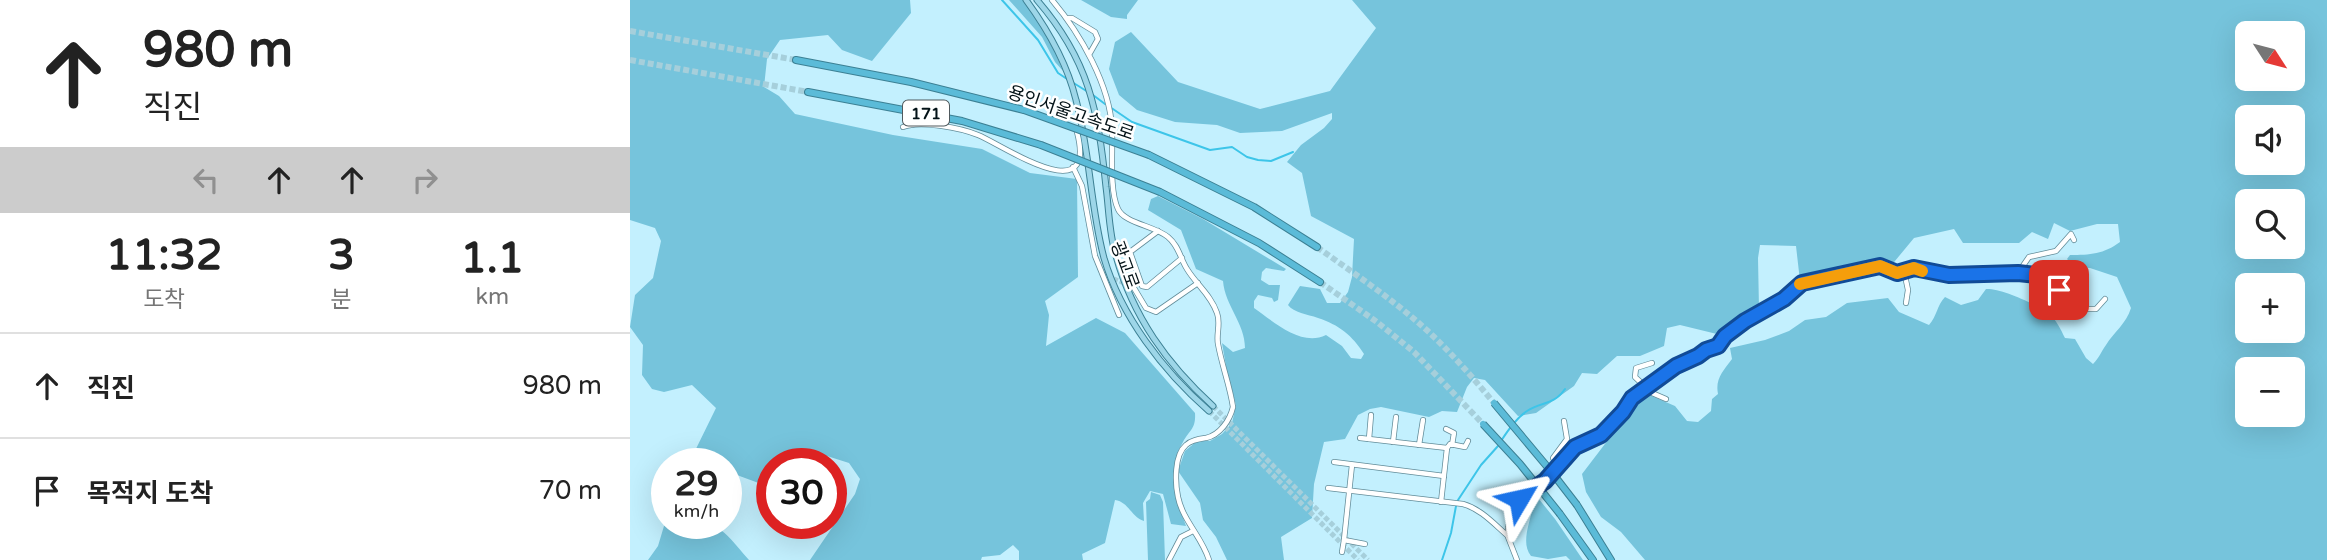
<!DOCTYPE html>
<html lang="ko">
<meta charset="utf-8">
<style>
body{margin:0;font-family:"Varela Round","Noto Sans KR",sans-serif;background:#f6f6f6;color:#222;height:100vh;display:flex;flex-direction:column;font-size:26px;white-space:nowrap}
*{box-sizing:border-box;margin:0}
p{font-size:23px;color:#767676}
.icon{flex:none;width:38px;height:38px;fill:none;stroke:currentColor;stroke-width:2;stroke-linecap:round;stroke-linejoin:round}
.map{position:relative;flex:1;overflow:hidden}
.sheet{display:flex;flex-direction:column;background:#fff;width:630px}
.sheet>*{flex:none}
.banner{background:#fff;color:#222;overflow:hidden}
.needle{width:46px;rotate:126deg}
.controls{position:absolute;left:1605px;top:21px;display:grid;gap:14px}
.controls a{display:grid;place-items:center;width:70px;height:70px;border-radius:10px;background:#fff;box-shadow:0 7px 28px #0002;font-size:35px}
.speed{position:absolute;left:21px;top:448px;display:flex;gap:14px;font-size:35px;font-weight:700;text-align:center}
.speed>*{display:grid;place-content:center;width:91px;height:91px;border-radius:50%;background:#fff;box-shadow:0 7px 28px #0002;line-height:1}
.speed small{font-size:18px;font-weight:400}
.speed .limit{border:10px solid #d22;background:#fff;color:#111}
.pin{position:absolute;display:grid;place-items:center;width:60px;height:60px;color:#fff;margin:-30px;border-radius:14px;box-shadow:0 4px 10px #0006}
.me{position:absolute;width:77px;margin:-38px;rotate:54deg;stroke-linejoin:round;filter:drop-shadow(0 0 5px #0008)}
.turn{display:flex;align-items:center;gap:24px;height:147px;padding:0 28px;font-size:32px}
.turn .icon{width:91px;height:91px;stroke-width:2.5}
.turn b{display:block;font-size:49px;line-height:60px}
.lanes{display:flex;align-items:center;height:66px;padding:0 28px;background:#0003;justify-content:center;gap:35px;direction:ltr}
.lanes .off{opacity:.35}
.eta{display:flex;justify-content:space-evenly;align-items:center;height:119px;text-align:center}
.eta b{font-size:42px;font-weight:800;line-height:49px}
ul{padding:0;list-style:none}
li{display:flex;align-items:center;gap:21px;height:105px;padding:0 28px;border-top:2px solid #e0e0e0}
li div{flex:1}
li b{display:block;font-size:26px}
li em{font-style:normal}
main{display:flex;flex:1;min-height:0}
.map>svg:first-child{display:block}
</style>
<main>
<section class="sheet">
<div class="banner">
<div class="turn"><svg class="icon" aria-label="ahead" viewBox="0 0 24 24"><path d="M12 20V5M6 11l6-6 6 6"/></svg><div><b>980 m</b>직진</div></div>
<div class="lanes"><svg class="icon off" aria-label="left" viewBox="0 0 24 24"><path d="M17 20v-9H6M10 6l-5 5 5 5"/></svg><svg class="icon" aria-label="ahead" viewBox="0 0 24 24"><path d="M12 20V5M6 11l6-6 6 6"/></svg><svg class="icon" aria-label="ahead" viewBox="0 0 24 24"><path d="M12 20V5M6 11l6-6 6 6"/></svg><svg class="icon off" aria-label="right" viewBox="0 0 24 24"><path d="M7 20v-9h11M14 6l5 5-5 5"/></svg></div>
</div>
<div class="eta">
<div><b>11:32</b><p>도착</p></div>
<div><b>3</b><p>분</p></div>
<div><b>1.1</b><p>km</p></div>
</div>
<ul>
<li><svg class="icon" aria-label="ahead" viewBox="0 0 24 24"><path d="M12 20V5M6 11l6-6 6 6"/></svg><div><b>직진</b></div><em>980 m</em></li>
<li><svg class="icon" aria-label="arrive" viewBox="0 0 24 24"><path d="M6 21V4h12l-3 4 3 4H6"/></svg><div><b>목적지 도착</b></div><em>70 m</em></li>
</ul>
</section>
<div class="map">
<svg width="1697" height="560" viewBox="0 0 1697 560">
<rect width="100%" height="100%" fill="#c3f0fe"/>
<!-- green -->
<g fill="#76c4dc" fill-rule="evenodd">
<path d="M 0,0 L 280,0 L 281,13 L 242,61 L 212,50 L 198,35 L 150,40 L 137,59 L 134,87 L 149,96 L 165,114 L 263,135 L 352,149 L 400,173 L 447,179 L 448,277 L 415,301 L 419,315 L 416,346 L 466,318 L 495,333 L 565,413 C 566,429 560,429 553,442 C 537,469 546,499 556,526 L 541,524 L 533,494 L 520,491 L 513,503 L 514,521 C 501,517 499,502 485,500 L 475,543 L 452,554 L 453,560 L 389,560 L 389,551 L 383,545 L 370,555 L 352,557 L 351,560 L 180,560 L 225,494 L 230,479 L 219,463 L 197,456 L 185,464 L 142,464 L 142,488 L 96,471 L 96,464 L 74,464 L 61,459 L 86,408 L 62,385 L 34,392 L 22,389 L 12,375 L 13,345 L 0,327 L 5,295 L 23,278 L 31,241 L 25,228 L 0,220 Z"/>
<path d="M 379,0 L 393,0 C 410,22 423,45 433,71 L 425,62 L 412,37 Z"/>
<polygon points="451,0 508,0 497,15 497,19 481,17"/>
<path d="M 722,0 L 1697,0 L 1697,560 L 1015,560 L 991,532 L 971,517 L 956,492 L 952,474 L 1010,398 L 1017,394 L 1045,406 L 1057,421 L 1068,422 L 1081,411 L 1082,399 L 1088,394 C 1085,379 1093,371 1102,359 L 1100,348 L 1135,340 L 1159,331 L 1175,320 L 1196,317 L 1217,303 L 1258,298 L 1269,312 L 1299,325 C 1307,316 1307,305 1315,297 L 1331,305 L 1348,300 L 1356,289 C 1370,288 1407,304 1419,314 C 1426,319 1431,330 1435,338 L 1445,339 L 1456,358 L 1463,364 C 1469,358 1471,352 1476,345 C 1484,332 1496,324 1501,308 L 1487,277 L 1460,268 L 1445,267 L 1437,259 L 1440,255 C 1460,255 1474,254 1490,242 L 1488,224 L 1467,224 L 1440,231 L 1424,223 L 1418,239 L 1402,232 L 1389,243 L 1333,243 L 1324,229 L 1284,238 L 1260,267 L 1247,264 L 1170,281 L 1166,246 L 1130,245 L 1128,258 L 1129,309 L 1091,335 L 1050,325 L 1037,328 L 1034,346 L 1010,356 L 987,356 L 967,374 L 952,373 L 944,386 L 906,413 L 888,416 L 855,380 L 844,378 L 837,387 L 827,412 L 812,411 L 799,417 L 751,407 L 740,409 L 728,415 L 715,439 L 694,442 L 684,484 L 682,518 L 651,537 L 654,560 L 597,560 L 586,537 L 573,520 L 570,503 L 548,471 L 555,451 L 567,441 L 580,441 L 592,434 L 602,423 L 606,405 L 597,372 L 592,343 L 603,352 L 615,348 C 615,323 595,306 593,281 L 566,269 L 551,230 L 518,210 L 521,199 L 528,196 L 573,219 L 656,269 L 654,271 L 636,268 L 632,272 L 631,280 L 639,285 L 650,285 L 648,300 L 644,302 L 642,298 L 628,295 L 624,301 L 624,308 C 644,322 671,347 696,335 L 712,346 L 721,358 L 731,359 L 734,354 C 722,335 709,325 688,318 C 677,314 664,313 658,305 L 670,286 L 690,289 L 697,303 L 710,303 L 718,292 L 722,277 L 724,239 L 681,216 L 672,173 L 657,162 L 671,145 L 694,128 L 702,119 L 702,113 L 652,131 L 610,133 L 587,125 L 545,122 L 507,110 L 489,95 L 479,69 L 485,42 L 501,32 L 548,82 L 630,109 L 700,91 L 746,28 ZM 1617,33 L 1662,33 L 1662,79 L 1617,79 ZM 1617,117 L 1662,117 L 1662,163 L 1617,163 ZM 1617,201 L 1662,201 L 1662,247 L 1617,247 ZM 1617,285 L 1662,285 L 1662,331 L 1617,331 ZM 1617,369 L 1662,369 L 1662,415 L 1617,415 Z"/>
<polygon points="521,492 530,495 533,502 535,560 518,560 516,502 520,499"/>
<path d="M 904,493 L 925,519 L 953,560 L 940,560 L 936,556 L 918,559 L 901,556 C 889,541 903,517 904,499 L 899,495 Z"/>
<path d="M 37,516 L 37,523 C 89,523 85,520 119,560 L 18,560 L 28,546 Z"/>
</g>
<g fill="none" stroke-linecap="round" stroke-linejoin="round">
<!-- stream -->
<g stroke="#3dc5e9" stroke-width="2">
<polyline points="372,0 408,40 428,73 437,79"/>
<polyline points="442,82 458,92"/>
<polyline points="463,95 475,104"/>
<polyline points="480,107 502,122 580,150 602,147 617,157 628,160 641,161 663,152"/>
<path d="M 871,441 C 878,430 886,418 897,411 C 912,401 923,406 935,389"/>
<polyline points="828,500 851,465 868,446"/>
<polyline points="812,560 821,533 826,506"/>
</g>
<!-- minor-tunnel -->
<polyline stroke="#a6cfdb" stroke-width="4.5" stroke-dasharray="4.5 2" stroke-linecap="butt" points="472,273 504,288"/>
<!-- major-tunnel -->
<g stroke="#a6cfdb" stroke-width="5" stroke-dasharray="5 2.5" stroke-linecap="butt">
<polyline points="583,406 738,560"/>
<polyline points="579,411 728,560"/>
</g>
<!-- highway-tunnel -->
<g stroke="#a6cfdb" stroke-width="6" stroke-dasharray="6 3" stroke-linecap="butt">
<polyline points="0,31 166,60"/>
<polyline points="0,60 178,92"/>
<path d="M 687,247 C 726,275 767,302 802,335 C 824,356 844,379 864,403"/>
<polyline points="690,282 747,322 784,352 853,424"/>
</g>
<defs>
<g id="minor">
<path d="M 422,0 C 450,33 480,85 482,129 C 483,151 479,190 488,209 C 494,223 525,226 538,237 C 549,246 550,258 557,269 C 566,284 581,295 587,313 C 591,323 586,334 588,344 C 592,366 600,386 603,407 C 600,420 590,435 576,438 C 569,439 561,440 556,445 C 544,455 545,483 548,497 C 553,521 572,537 579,560"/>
<polyline points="438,18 442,18 465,32 468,39 460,53"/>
<path d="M 273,127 C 290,120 331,128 348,135 C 373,145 468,212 447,132"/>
<polyline points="443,167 452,186 465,256 489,315"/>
<polyline points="528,231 500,252 512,286 517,287 552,258"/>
<polyline points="1274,271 1278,290 1276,303"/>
<polyline points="1388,273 1399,257 1426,251 1441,234 1444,240"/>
<polyline points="504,288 516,308 526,312 568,283"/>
<polyline points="1022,363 1006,368 1005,377 1022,393 1036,399"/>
<polyline points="816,429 824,433 822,445"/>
<polyline points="730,438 817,448 811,502"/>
<polyline points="739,439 741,415"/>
<polyline points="763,442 766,417"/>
<polyline points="789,445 793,420"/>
<polyline points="817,448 820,444 835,447 838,441"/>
<polyline points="704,462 814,476"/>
<polyline points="722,465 714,540 735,544"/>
<polyline points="929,467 923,458 937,439 934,421"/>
<path d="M 698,488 L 833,504 C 851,509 864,524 878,536"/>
<polyline points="712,552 714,540"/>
<polyline points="539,560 551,537 563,531"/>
<polyline points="887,560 878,537 878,527 889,499 922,474 945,447 971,435 993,412 1002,398 1046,366 1088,346 1095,336 1115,321 1154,299 1172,283 1250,266 1267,273 1284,268 1319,276 1388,273 1416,276 1432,294 1434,301 1450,309 1466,309 1475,299"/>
</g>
<g id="major">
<path d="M 396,0 C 418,30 437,63 446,100 C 460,151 460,206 474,258 C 491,316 533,371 579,411"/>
<path d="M 407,0 C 459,60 468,110 476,187 C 479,209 479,234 486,256 C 503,317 537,364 583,406"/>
</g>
<g id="highway">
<polyline points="166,60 281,82 394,110"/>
<polyline points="178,92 332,121 411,145"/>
<polyline points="519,155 624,207 687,247"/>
<polyline points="530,192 629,243 690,282"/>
<polyline points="947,505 981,560"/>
<polyline points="930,514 963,560"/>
</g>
</defs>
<!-- minor casing -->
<use href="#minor" stroke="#628c99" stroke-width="6"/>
<!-- major casing -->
<use href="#major" stroke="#3c8094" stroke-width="7"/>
<!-- highway casing -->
<use href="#highway" stroke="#3c8094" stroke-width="8"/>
<!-- minor -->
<use href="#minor" stroke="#fff" stroke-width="4.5"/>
<!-- major -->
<use href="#major" stroke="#9dd6e8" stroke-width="5"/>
<!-- highway -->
<use href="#highway" stroke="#5bbbd8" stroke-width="6"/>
<defs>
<g id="highway-bridge">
<polyline points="394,110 519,155"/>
<polyline points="411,145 530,192"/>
<polyline points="864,403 920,470 947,505"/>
<polyline points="853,424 890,464 930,514"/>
</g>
</defs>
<!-- highway-bridge casing -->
<use href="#highway-bridge" stroke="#3c8094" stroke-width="8" stroke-linecap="butt"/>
<!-- highway-bridge -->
<use href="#highway-bridge" stroke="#5bbbd8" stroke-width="6"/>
</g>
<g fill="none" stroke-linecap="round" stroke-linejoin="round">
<defs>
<polyline id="route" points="889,499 915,481 945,447 971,435 993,412 1002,398 1046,366 1068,356 1076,350 1088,346 1095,336 1115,321 1154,299 1172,283 1250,266 1267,273 1284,268 1319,275 1388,273 1416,276 1429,290"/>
</defs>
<!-- route casing -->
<use href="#route" stroke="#114b97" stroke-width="18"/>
<!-- route -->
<use href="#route" stroke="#1a73e8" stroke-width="12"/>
<!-- slow -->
<polyline stroke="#f59e0b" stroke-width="12" points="1170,284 1250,266 1267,273 1284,268 1292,271"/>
</g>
<g text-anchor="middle" stroke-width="5" stroke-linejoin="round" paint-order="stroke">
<!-- shield labels -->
<rect fill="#fff" stroke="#4f595d" stroke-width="2" x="273" y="100.5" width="46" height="25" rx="5"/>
<g font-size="16" font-weight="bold" fill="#031217">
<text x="296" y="119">171</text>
</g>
<!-- street labels -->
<g font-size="18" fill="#031217" stroke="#fff">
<text transform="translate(441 113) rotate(19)" y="6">용인서울고속도로</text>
<text transform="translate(495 265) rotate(70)" y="6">광교로</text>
</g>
</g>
</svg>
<div class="controls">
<a><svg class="needle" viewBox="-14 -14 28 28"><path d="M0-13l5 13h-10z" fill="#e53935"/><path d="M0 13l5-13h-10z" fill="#767676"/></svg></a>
<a><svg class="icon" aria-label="sound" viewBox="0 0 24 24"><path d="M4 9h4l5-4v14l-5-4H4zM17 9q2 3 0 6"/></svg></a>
<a><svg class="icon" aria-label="search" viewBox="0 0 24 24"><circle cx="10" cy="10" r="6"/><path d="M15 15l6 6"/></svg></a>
<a>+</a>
<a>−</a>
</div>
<div class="speed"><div>29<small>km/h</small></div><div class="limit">30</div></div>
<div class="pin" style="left:1429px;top:290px;background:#d93025"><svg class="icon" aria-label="arrive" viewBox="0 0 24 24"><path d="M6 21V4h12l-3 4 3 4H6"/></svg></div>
<svg class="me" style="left:889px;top:499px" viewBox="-20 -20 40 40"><path d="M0-17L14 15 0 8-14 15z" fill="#1a73e8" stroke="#fff" stroke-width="4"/></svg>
</div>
</main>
